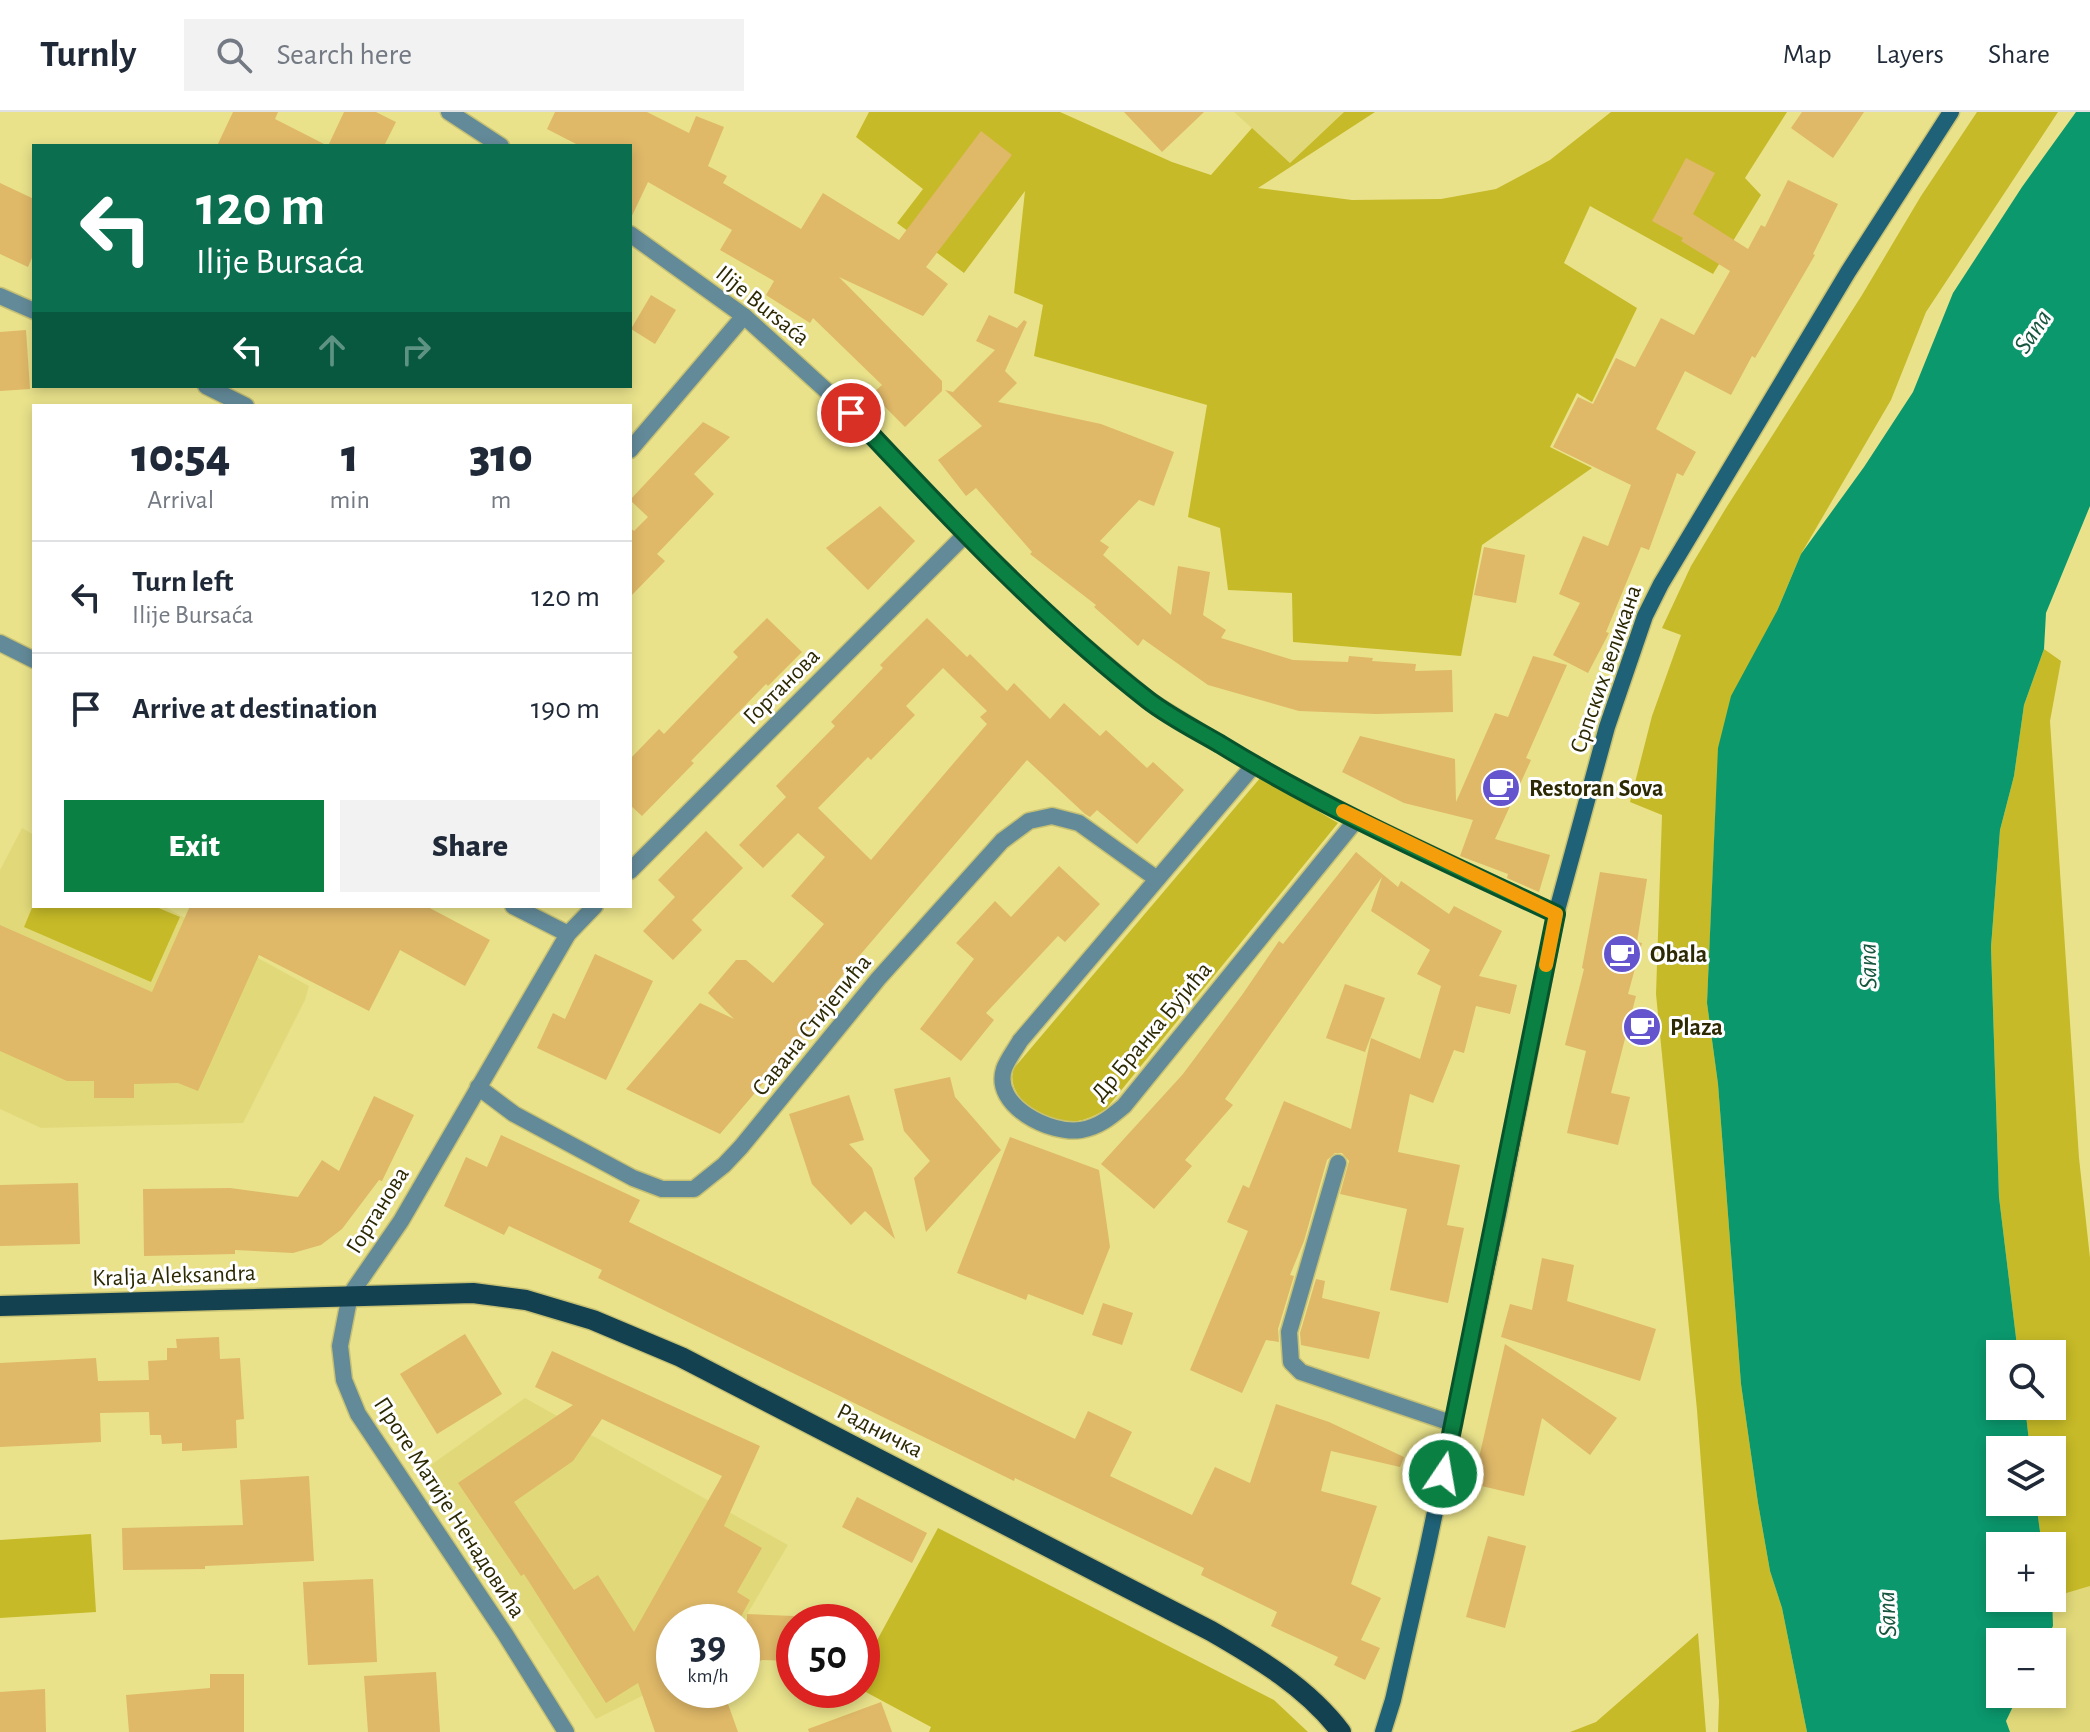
<!DOCTYPE html>
<meta charset="utf-8">
<style>
body{margin:0;font-family:"Alegreya Sans",sans-serif;background:#f2f2f3;color:#1f2937;height:100vh;display:flex;flex-direction:column;font-size:30px;white-space:nowrap}
*{box-sizing:border-box;margin:0}
p{font-size:26px;color:#747a83}
.icon{flex:none;width:44px;height:44px;fill:none;stroke:currentColor;stroke-width:2;stroke-linecap:round;stroke-linejoin:round}
.map{position:relative;flex:1;overflow:hidden}
.details{position:absolute;left:32px;top:292px;width:600px;height:504px;display:flex;flex-direction:column;background:#fff;border-radius:0px;box-shadow:0 4px 12px #0003}
.details>*{flex:none}
.top-card{position:absolute;left:32px;top:32px;width:600px;height:244px;border-radius:0px;box-shadow:0 4px 12px #0003;background:#0b6e4f;color:#fff;overflow:hidden}
.buttons{position:absolute;left:1986px;top:1228px;display:grid;gap:16px}
.buttons a{display:grid;place-items:center;width:80px;height:80px;border-radius:0px;background:#fff;box-shadow:0 4px 12px #0003;font-size:40px}
.speed{position:absolute;left:656px;top:1492px;display:flex;gap:16px;font-size:40px;font-weight:700;text-align:center}
.speed>*{display:grid;place-content:center;width:104px;height:104px;border-radius:50%;background:#fff;box-shadow:0 4px 12px #0003;line-height:1}
.speed small{font-size:20px;font-weight:400}
.speed .limit{border:12px solid #d22;background:#fff;color:#111}
.pin{position:absolute;display:grid;place-items:center;width:68px;height:68px;color:#fff;margin:-34px;border:4px solid #fff;border-radius:50%;box-shadow:0 2px 8px #0007}
.me{position:absolute;width:88px;margin:-44px;rotate:12deg;stroke-linejoin:round;filter:drop-shadow(0 0 6px #0008)}
.turn{display:flex;align-items:center;gap:28px;height:168px;padding:0 32px;font-size:36px}
.turn .icon{width:104px;height:104px;stroke-width:2.5}
.turn b{display:block;font-size:56px;line-height:68px}
.lanes{display:flex;align-items:center;height:76px;padding:0 32px;background:#0003;justify-content:center;gap:40px;direction:ltr}
.lanes .off{opacity:.35}
.eta{display:flex;justify-content:space-evenly;align-items:center;height:136px;text-align:center}
.eta b{font-size:48px;font-weight:800;line-height:56px}
.cta{display:flex;gap:16px;margin-top:auto;padding:16px 32px}
.cta a{flex:1;height:92px;border-radius:0px;background:#0b8043;color:#fff;font-size:32px;font-weight:800;line-height:92px;text-align:center}
.cta a+a{background:#f2f2f3;color:#1f2937}
ul{padding:0;list-style:none}
li{display:flex;align-items:center;gap:24px;height:112px;padding:0 32px;border-top:2px solid #e0e1e3}
li div{flex:1}
li b{display:block;font-size:30px}
li em{font-style:normal}
header{display:flex;align-items:center;gap:48px;box-sizing:border-box;height:112px;padding:0 40px;background:#fff;border-bottom:2px solid #e0e1e3}
header strong{font-size:38px}
nav{display:flex;gap:44px;margin-inline-start:auto;font-size:28px}
.search{width:560px;height:72px;background:#f2f2f3;display:flex;align-items:center;gap:20px;box-sizing:border-box;padding:0 28px;border-radius:0px;color:#747a83;font-size:30px}
.map>svg:first-child{display:block}
</style>
<header>
<strong>Turnly</strong>
<div class="search"><svg class="icon" aria-label="search" viewBox="0 0 24 24"><circle cx="10" cy="10" r="6"/><path d="M15 15l6 6"/></svg>Search here</div>
<nav><a>Map</a><a>Layers</a><a>Share</a></nav>
</header>
<div class="map">
<svg width="2090" height="1620" viewBox="0 0 2090 1620">
<rect width="100%" height="100%" fill="#e9e28b"/>
<!-- built -->
<g fill="#e1d979">
<polygon points="1234,0 1344,0 1290,51"/>
<polygon points="22,716 34,723 34,794 163,794 309,874 305,888 243,1011 41,1016 0,997 0,758"/>
<polygon points="525,1286 788,1433 742,1511 674,1510 674,1568 596,1607 428,1355"/>
<polygon points="2090,1474 2090,1620 2010,1620 2006,1609 2019,1582 2052,1582 2052,1530 2045,1530 2053,1514 2053,1485"/>
</g>
<!-- green -->
<g fill="#c6ba28">
<polygon points="869,0 1060,0 1172,50 1211,63 1252,16 1290,51 1344,0 1375,0 1258,76 1352,88 1441,87 1496,77 1550,48 1611,0 1787,0 1745,66 1761,83 1713,162 1590,94 1564,151 1637,196 1592,290 1577,281 1550,335 1592,356 1482,433 1461,544 1293,530 1292,481 1228,478 1220,416 1188,405 1207,293 1034,244 1043,193 1014,181 1025,79 964,161 897,111 923,77 856,25"/>
<polygon points="1977,0 2058,0 1926,200 1891,288 1801,442 1777,499 1716,688 1707,891 1718,972 1741,1272 1758,1391 1770,1459 1782,1496 1807,1620 1718,1620 1719,1589 1697,1298 1656,882 1662,703 1630,690 1652,604 1681,523 1662,516 1691,454 1726,396 1862,183 1921,84"/>
<polygon points="2044,537 2061,549 2050,609 2079,1046 2090,1146 2090,1474 2053,1485 2052,1434 2042,1434 2036,1390 2052,1390 2052,1338 2030,1338 2025,1294 2052,1294 2052,1242 2018,1242 1999,1085 1991,835 2000,718 2014,664 2024,593"/>
<path d="M 1261,665 L 1338,711 L 1106,997 C 1093,1005 1080,1011 1064,1010 C 1040,1008 1004,983 1014,956 Z"/>
<polygon points="34,791 34,794 154,794 180,805 151,870 24,815"/>
<polygon points="938,1416 1274,1588 1308,1620 929,1620 931,1615 862,1578 862,1556"/>
<polygon points="91,1422 96,1500 0,1506 0,1428"/>
<polygon points="1698,1521 1706,1620 1570,1620 1596,1610"/>
</g>
<!-- water -->
<polygon fill="#0b986d" points="2076,0 2090,0 2090,394 2046,501 2044,537 2024,593 2014,664 2000,718 1991,835 1999,1085 2018,1242 2000,1242 2000,1294 2025,1294 2030,1338 2000,1338 2000,1390 2036,1390 2042,1434 2000,1434 2000,1486 2052,1486 2052,1482 2053,1514 2045,1530 2000,1530 2000,1582 2019,1582 2006,1609 2010,1620 1807,1620 1782,1496 1770,1459 1758,1391 1741,1272 1718,972 1707,891 1718,636 1731,584 1777,499 1801,442 1864,355 1913,280 1953,181 2022,75"/>
<!-- building -->
<g fill="#dfb868" fill-rule="evenodd">
<polygon points="233,0 278,0 275,7 328,34 344,0 376,0 396,10 384,34 217,34"/>
<polygon points="555,0 647,0 689,21 696,4 724,15 708,54 727,64 723,71 801,117 823,81 899,128 981,19 1012,43 926,155 948,172 923,204 839,165 942,269 942,279 905,315 872,282 882,273 813,206 810,211 766,183 774,169 720,138 732,118 648,70 630,108 630,34 580,34 547,17"/>
<polygon points="1124,0 1204,0 1162,40"/>
<polygon points="1802,0 1864,0 1833,46 1791,16"/>
<polygon points="1686,46 1715,61 1693,102 1748,137 1761,113 1765,115 1788,68 1838,92 1813,142 1815,143 1755,246 1752,244 1731,283 1685,259 1656,317 1696,340 1683,364 1677,361 1649,438 1641,435 1606,520 1609,521 1588,561 1553,543 1580,491 1559,482 1583,424 1608,434 1631,373 1553,335 1578,285 1593,292 1616,246 1635,255 1661,206 1694,223 1730,159 1681,129 1683,126 1652,109"/>
<polygon points="0,71 34,87 34,141 28,155 0,142"/>
<polygon points="651,183 676,198 655,232 631,217"/>
<polygon points="989,203 1017,216 1024,208 1027,210 1005,259 1017,271 998,290 1101,312 1174,340 1154,394 1139,388 1100,429 1109,435 1103,443 1171,503 1178,454 1210,460 1203,503 1226,518 1221,526 1293,548 1348,550 1349,544 1373,546 1372,549 1416,552 1415,559 1452,558 1453,600 1376,602 1299,599 1208,573 1143,527 1138,534 1094,495 1096,493 1030,442 1032,440 976,376 966,384 938,348 982,314 945,278 953,280 995,238 976,229"/>
<polygon points="26,218 30,277 0,279 0,220"/>
<polygon points="703,310 730,325 694,362 714,382 657,442 665,449 630,485 630,416 634,419 648,405 630,388"/>
<polygon points="880,394 915,429 868,478 826,436"/>
<polygon points="1484,435 1525,443 1516,491 1474,483"/>
<polygon points="767,506 802,540 768,574 766,572 691,649 694,651 642,704 630,693 630,647 659,617 664,622 738,545 733,540"/>
<path d="M 927,506 L 967,545 L 970,542 L 1007,579 L 1014,571 L 1050,607 L 1064,591 L 1100,624 L 1106,618 L 1147,656 L 1153,650 L 1184,678 L 1137,732 L 1097,698 L 1090,705 L 1085,702 L 1027,648 L 836,871 L 847,880 L 820,911 L 817,908 L 720,1022 L 626,977 L 700,891 L 734,907 L 708,881 L 736,848 L 746,848 L 773,871 L 824,812 L 791,784 L 825,745 L 798,721 L 763,756 L 739,733 L 786,685 L 776,674 L 835,614 L 831,610 L 883,556 L 880,553 ZM 943,556 L 987,599 L 980,605 L 987,612 L 871,748 L 818,696 L 868,645 L 871,648 L 915,603 L 906,594 Z"/>
<polygon points="1533,544 1567,553 1526,646 1531,648 1495,727 1550,743 1539,780 1507,766 1508,762 1460,744 1473,708 1404,691 1342,660 1360,624 1455,647 1456,690 1495,601 1508,605"/>
<polygon points="706,719 743,756 692,808 702,818 673,848 643,819 675,785 658,768"/>
<polygon points="1356,740 1398,775 1401,769 1449,802 1454,794 1502,819 1479,864 1517,873 1510,902 1476,894 1464,941 1454,938 1433,991 1410,982 1398,1040 1460,1053 1447,1113 1464,1116 1448,1191 1390,1178 1407,1097 1340,1082 1349,1049 1342,1041 1335,1041 1327,1048 1304,1129 1290,1163 1294,1164 1278,1217 1279,1230 1266,1228 1242,1281 1190,1258 1248,1119 1227,1110 1243,1073 1249,1076 1284,989 1351,1017 1371,926 1420,947 1441,874 1417,862 1430,838 1371,799 1382,765 1225,987 1233,993 1185,1048 1192,1054 1154,1097 1101,1052 1183,962 1242,883 1279,829 1283,832"/>
<polygon points="1059,754 1100,792 1065,830 1058,824 986,901 994,908 961,949 920,917 974,847 956,831 995,789 1011,805"/>
<polygon points="1600,760 1647,767 1637,830 1642,831 1628,882 1636,884 1611,981 1630,985 1618,1033 1567,1021 1586,939 1565,933 1584,857 1582,856"/>
<polygon points="190,794 426,794 490,828 465,874 400,838 369,899 259,843 198,979 178,971 134,972 134,986 94,986 94,969 67,969 0,939 0,813 152,880"/>
<polygon points="595,842 653,869 606,968 537,936 553,901 565,907"/>
<polygon points="1345,872 1385,886 1365,940 1326,926"/>
<polygon points="950,965 955,985 1001,1038 926,1120 914,1066 930,1049 904,1019 894,977"/>
<polygon points="849,983 864,1028 849,1032 872,1056 895,1127 865,1099 851,1113 812,1072 789,1002"/>
<polygon points="374,984 414,1003 382,1069 379,1068 342,1117 321,1133 293,1141 235,1138 235,1142 144,1144 143,1077 230,1076 298,1085 322,1048 339,1059"/>
<polygon points="501,1023 640,1088 629,1110 1075,1327 1088,1299 1132,1320 1110,1364 1192,1403 1215,1355 1250,1371 1276,1292 1329,1310 1404,1345 1400,1355 1331,1339 1321,1379 1377,1394 1351,1472 1381,1486 1361,1528 1380,1536 1365,1568 1334,1553 1338,1545 1271,1514 1277,1500 1201,1463 1204,1456 1015,1366 1014,1369 598,1166 602,1158 509,1114 504,1123 444,1094 466,1045 487,1055"/>
<polygon points="1010,1025 1099,1058 1110,1135 1083,1203 1028,1182 1026,1188 957,1161"/>
<polygon points="78,1071 80,1132 0,1134 0,1073"/>
<polygon points="1542,1146 1574,1153 1567,1189 1656,1217 1640,1269 1501,1225 1510,1192 1532,1198"/>
<polygon points="1316,1167 1325,1169 1322,1186 1380,1200 1369,1247 1301,1233 1300,1221"/>
<polygon points="1103,1191 1133,1201 1122,1233 1092,1223"/>
<polygon points="465,1222 502,1282 437,1322 400,1262"/>
<polygon points="219,1225 220,1247 240,1246 244,1307 236,1308 237,1336 182,1339 182,1331 162,1332 161,1323 150,1323 149,1300 100,1301 101,1330 0,1335 0,1251 96,1246 98,1269 149,1268 148,1249 167,1248 167,1236 177,1236 176,1227"/>
<polygon points="1505,1232 1617,1306 1590,1343 1542,1306 1524,1384 1473,1372"/>
<path d="M 552,1239 L 760,1334 L 724,1414 L 762,1436 L 737,1480 L 750,1488 L 738,1510 L 674,1510 L 674,1578 L 723,1578 L 738,1620 L 655,1620 L 638,1571 L 606,1591 L 524,1462 L 521,1464 L 458,1371 L 573,1293 L 535,1275 ZM 602,1307 L 722,1364 L 634,1520 L 598,1463 L 574,1478 L 514,1390 L 573,1349 Z"/>
<polygon points="309,1364 314,1449 205,1454 205,1457 123,1458 122,1416 243,1413 240,1368"/>
<polygon points="857,1385 927,1421 912,1451 842,1415"/>
<polygon points="1488,1424 1526,1434 1505,1516 1466,1505"/>
<polygon points="373,1467 377,1550 308,1553 303,1470"/>
<polygon points="747,1502 794,1504 794,1549 762,1548 745,1556"/>
<polygon points="436,1560 440,1620 368,1620 364,1564"/>
<polygon points="210,1562 244,1562 244,1620 129,1620 126,1583 210,1576"/>
<polygon points="45,1577 46,1620 0,1620 0,1580"/>
<polygon points="881,1590 892,1620 809,1620 808,1617"/>
</g>
<g fill="none" stroke-linecap="round" stroke-linejoin="round">
<defs>
<g id="minor">
<polyline points="449,0 501,34"/>
<polyline points="630,122 744,204 851,301 966,422 1054,509 1150,589 1254,653 1357,707 1556,802"/>
<polyline points="0,184 34,199"/>
<polyline points="206,274 246,294"/>
<polyline points="630,338 744,204"/>
<polyline points="0,531 34,548"/>
<path d="M 1254,653 L 1020,929 C 1015,938 1007,948 1004,957 C 992,994 1051,1023 1081,1018 C 1099,1015 1111,1005 1124,994 L 1357,707"/>
<polyline points="630,759 966,422"/>
<polyline points="513,794 568,822"/>
<polyline points="478,975 514,1002 633,1066 662,1077 694,1077 724,1053 741,1035 878,867 1002,729 1029,709 1052,704 1079,711 1157,767"/>
<polyline points="1338,1051 1289,1220 1291,1250 1301,1260 1454,1312"/>
<polyline points="566,1620 505,1522 358,1302 344,1268 340,1234 350,1183 401,1109 568,822 595,794"/>
</g>
<polyline id="secondary" points="1383,1620 1393,1588 1427,1438 1498,1102 1556,802 1607,615 1645,504 1661,472 1848,160 1951,0"/>
<path id="primary" d="M 0,1194 L 473,1181 L 526,1188 L 593,1208 L 681,1245 L 1211,1519 C 1258,1546 1308,1576 1341,1620"/>
</defs>
<!-- minor casing -->
<use href="#minor" stroke="#c7c173" stroke-width="19"/>
<!-- secondary casing -->
<use href="#secondary" stroke="#c7c173" stroke-width="19"/>
<!-- primary casing -->
<use href="#primary" stroke="#c7c173" stroke-width="23"/>
<!-- minor -->
<use href="#minor" stroke="#638a99" stroke-width="16"/>
<!-- secondary -->
<use href="#secondary" stroke="#1f6177" stroke-width="16"/>
<!-- primary -->
<use href="#primary" stroke="#134150" stroke-width="20"/>
</g>
<g fill="none" stroke-linecap="round" stroke-linejoin="round">
<defs>
<path id="route" d="M 851,301 C 945,401 1039,503 1148,588 C 1170,605 1196,618 1220,632 C 1327,698 1443,749 1556,802 L 1443,1362"/>
</defs>
<!-- route casing -->
<use href="#route" stroke="#07532c" stroke-width="20"/>
<!-- route -->
<use href="#route" stroke="#0b8043" stroke-width="14"/>
<!-- slow -->
<polyline stroke="#f59e0b" stroke-width="14" points="1343,699 1556,802 1546,853"/>
</g>
<!-- icons -->
<defs>
<symbol id="cafe-disc" viewBox="-11 -11 22 22"><circle r="9.5" fill="#6454cd" stroke="#fff"/><path d="M-5.5-4.5H6V0H3Q3 3.5 0 3.5H-2.5Q-5.5 3.5-5.5 0ZM3-3.2v2h1.7v-2ZM-6 4.5H4V6H-6Z" fill="#fff"/></symbol>
</defs>
<g fill-rule="evenodd">
<use href="#cafe-disc" x="1479" y="654" width="44" height="44"/>
<use href="#cafe-disc" x="1600" y="820" width="44" height="44"/>
<use href="#cafe-disc" x="1620" y="893" width="44" height="44"/>
</g>
<g text-anchor="middle" stroke-width="6" stroke-linejoin="round" paint-order="stroke">
<!-- street labels -->
<g font-size="24" fill="#2c2903" stroke="#fff">
<text transform="translate(763 193) rotate(39)" y="8">Ilije Bursaća</text>
<text transform="translate(1605 557) rotate(-71)" y="8">Српских великана</text>
<text transform="translate(781 574) rotate(-45)" y="8">Гортанова</text>
<text transform="translate(811 913) rotate(-51)" y="8">Савана Стијепића</text>
<text transform="translate(1151 919) rotate(-50)" y="8">Др Бранка Бујића</text>
<text transform="translate(377 1098) rotate(-58)" y="8">Гортанова</text>
<text transform="translate(174 1163) rotate(-2)" y="8">Kralja Aleksandra</text>
<text transform="translate(880 1318) rotate(27)" y="8">Радничка</text>
<text transform="translate(450 1395) rotate(57)" y="8">Проте Матије Ненадовића</text>
</g>
<!-- poi labels -->
<g font-size="24" font-weight="bold" fill="#2c2903" stroke="#fff" text-anchor="start">
<text x="1529" y="684">Restoran Sova</text>
<text x="1650" y="850">Obala</text>
<text x="1670" y="923">Plaza</text>
</g>
<!-- water labels -->
<g font-size="26" font-style="italic" fill="#16563e" stroke="#fff">
<text transform="translate(2032 219) rotate(-56)" y="9">Sana</text>
<text transform="translate(1867 854) rotate(-91)" y="9">Sana</text>
<text transform="translate(1886 1502) rotate(-93)" y="9">Sana</text>
</g>
</g>
</svg>
<div class="buttons">
<a><svg class="icon" aria-label="search" viewBox="0 0 24 24"><circle cx="10" cy="10" r="6"/><path d="M15 15l6 6"/></svg></a>
<a><svg class="icon" aria-label="layers" viewBox="0 0 24 24"><path d="M12 4l9 5-9 5-9-5zM3 14l9 5 9-5"/></svg></a>
<a>+</a>
<a>−</a>
</div>
<div class="speed"><div>39<small>km/h</small></div><div class="limit">50</div></div>
<div class="pin" style="left:851px;top:301px;background:#d93025"><svg class="icon" aria-label="arrive" viewBox="0 0 24 24"><path d="M6 21V4h12l-3 4 3 4H6"/></svg></div>
<svg class="me" style="left:1443px;top:1362px" viewBox="-20 -20 40 40"><circle r="17" fill="#0b8043" stroke="#fff" stroke-width="3"/><path d="M0-11L8 9 0 5-8 9z" fill="#fff"/></svg>
<div class="top-card">
<div class="turn"><svg class="icon" aria-label="left" viewBox="0 0 24 24"><path d="M17 20v-9H6M10 6l-5 5 5 5"/></svg><div><b>120 m</b>Ilije Bursaća</div></div>
<div class="lanes"><svg class="icon" aria-label="left" viewBox="0 0 24 24"><path d="M17 20v-9H6M10 6l-5 5 5 5"/></svg><svg class="icon off" aria-label="ahead" viewBox="0 0 24 24"><path d="M12 20V5M6 11l6-6 6 6"/></svg><svg class="icon off" aria-label="right" viewBox="0 0 24 24"><path d="M7 20v-9h11M14 6l5 5-5 5"/></svg></div>
</div>
<section class="details">
<div class="eta">
<div><b>10:54</b><p>Arrival</p></div>
<div><b>1</b><p>min</p></div>
<div><b>310</b><p>m</p></div>
</div>
<ul>
<li><svg class="icon" aria-label="left" viewBox="0 0 24 24"><path d="M17 20v-9H6M10 6l-5 5 5 5"/></svg><div><b>Turn left</b><p>Ilije Bursaća</p></div><em>120 m</em></li>
<li><svg class="icon" aria-label="arrive" viewBox="0 0 24 24"><path d="M6 21V4h12l-3 4 3 4H6"/></svg><div><b>Arrive at destination</b></div><em>190 m</em></li>
</ul>
<div class="cta"><a>Exit</a><a>Share</a></div>
</section>
</div>
